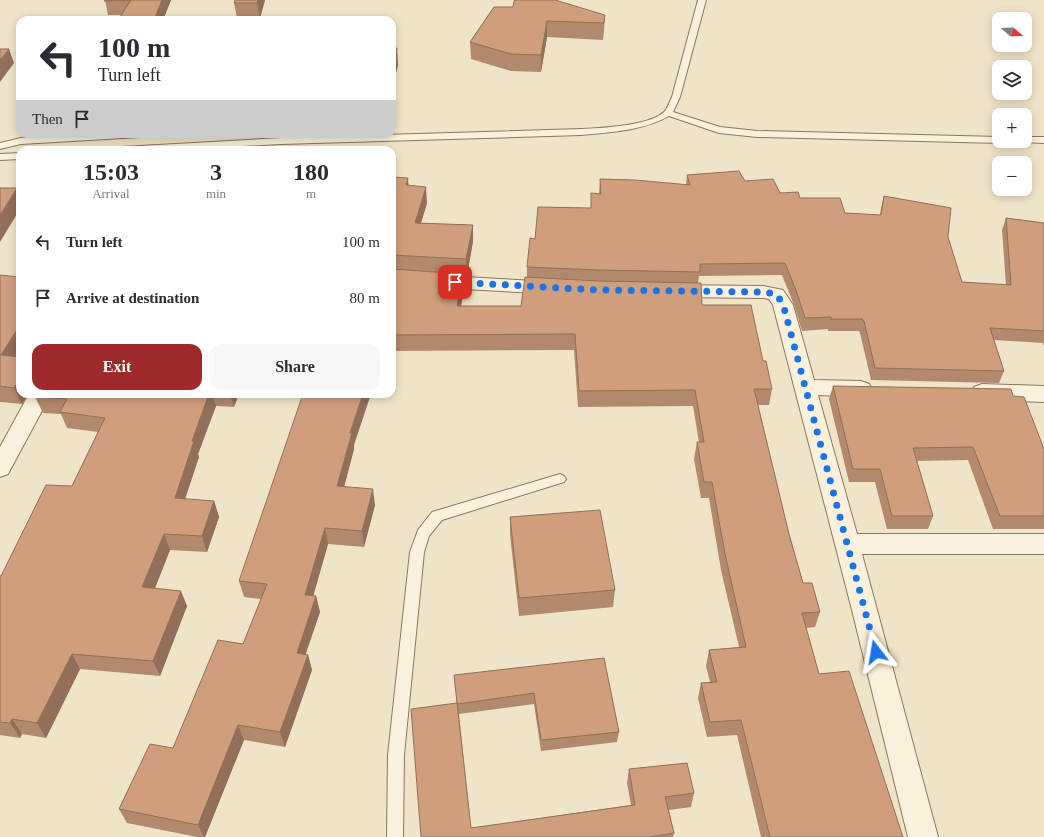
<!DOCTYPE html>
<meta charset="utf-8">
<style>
body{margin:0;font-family:"Times New Roman",serif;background:#f7f7f7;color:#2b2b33;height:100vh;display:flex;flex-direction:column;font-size:15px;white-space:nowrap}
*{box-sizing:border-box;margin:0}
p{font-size:13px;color:#7c7c81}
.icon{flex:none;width:22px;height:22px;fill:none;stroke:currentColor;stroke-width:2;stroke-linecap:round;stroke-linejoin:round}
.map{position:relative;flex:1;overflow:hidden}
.details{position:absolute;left:16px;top:146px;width:380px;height:252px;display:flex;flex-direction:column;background:#fff;border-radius:12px;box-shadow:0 2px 10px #0003}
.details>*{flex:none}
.top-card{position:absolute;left:16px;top:16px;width:380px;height:122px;border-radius:12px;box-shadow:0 2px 10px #0003;background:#fff;color:#2b2b33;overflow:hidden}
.needle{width:26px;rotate:109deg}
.fabs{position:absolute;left:992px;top:12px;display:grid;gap:8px}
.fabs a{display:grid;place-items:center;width:40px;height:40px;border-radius:8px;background:#fff;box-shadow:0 2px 10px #0003;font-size:20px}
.pin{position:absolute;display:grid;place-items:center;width:34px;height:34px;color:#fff;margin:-17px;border-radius:8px;box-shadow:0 2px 6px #0006}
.me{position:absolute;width:44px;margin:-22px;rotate:346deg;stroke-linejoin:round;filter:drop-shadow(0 0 3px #0008)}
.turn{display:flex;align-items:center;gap:14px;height:84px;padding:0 16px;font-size:18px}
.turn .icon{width:52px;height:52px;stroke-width:2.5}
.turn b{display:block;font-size:28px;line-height:34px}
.then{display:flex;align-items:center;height:38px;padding:0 16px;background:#0003;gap:8px;font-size:15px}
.eta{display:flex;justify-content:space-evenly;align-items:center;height:68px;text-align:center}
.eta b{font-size:24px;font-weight:700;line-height:28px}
.primary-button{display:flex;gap:8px;margin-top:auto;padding:8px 16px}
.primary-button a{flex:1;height:46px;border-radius:12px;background:#9e2a2b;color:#fff;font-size:16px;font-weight:700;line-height:46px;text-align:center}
.primary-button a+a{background:#f7f7f7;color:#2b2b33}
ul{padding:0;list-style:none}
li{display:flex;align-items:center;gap:12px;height:56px;padding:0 16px}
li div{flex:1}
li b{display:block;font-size:15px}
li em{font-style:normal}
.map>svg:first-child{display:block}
</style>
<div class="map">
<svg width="1044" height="837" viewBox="0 0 1044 837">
<rect width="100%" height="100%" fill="#f0e4c8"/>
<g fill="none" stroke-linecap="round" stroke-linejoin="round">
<defs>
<g id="lane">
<path d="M 698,0 L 706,0 L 680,97 L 673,112 L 720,127 L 757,131 L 999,137 L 999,141 L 1003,141 L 999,143 L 757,137 L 719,133 L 669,116 C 642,131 611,132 581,135 L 281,144 L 171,150 L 117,150 L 122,147 L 281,138 L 581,129 C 601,128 651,126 665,111 C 668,107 670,101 672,97 Z"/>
<polygon points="94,134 145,134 140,137 21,144 0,149 0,143 21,138"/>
<polygon points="1025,137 1044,137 1044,143 1022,142 1025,141"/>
<polygon points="20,153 20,159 0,160 0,154"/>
<polygon points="560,474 564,476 566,479 564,482 442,520 429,536 424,552 404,755 403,837 387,837 388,755 410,552 418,530 432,512"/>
</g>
<g id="street">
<polygon points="392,273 553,282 560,284 563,288 560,292 553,294 392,285"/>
<polygon points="671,285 763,286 783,290 793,305 814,380 861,381 869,384 872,389 869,394 861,397 818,395 857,534 1044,534 1044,554 862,554 938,837 908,837 851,606 773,305 769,299 763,298 671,297 664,295 661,291 664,287"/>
<polygon points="982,384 1044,386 1044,402 982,400 974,397 971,392 974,387"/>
<polygon points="29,394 51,394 8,474 0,477 0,447"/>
</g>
</defs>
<!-- lane casing -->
<use href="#lane" stroke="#8d765c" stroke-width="2"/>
<!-- street casing -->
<use href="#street" stroke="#8d765c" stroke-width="2"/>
<!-- lane -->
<use href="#lane" fill="#faf1dc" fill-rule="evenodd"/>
<!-- street -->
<use href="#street" fill="#faf1dc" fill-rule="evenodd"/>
</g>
<!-- wall -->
<g fill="#b2896c">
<polygon points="105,0 171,0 163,20 121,15 108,15"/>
<polygon points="265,0 260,18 237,18 234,3"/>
<polygon points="494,7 605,15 604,31 603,40 547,37 541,72 511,71 471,59 470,42"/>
<polygon points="687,175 745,181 845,213 880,215 881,208 884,196 948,237 962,282 1006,285 1002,230 1006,218 1044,223 1044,346 1043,343 994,340 1004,371 999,383 871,380 860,333 859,331 828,331 828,329 802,331 794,305 782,275 699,276 698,283 702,305 763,361 772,389 769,405 758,405 789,534 803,583 820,612 815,627 806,628 819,674 903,837 761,837 737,735 707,737 698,698 701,683 710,682 706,666 709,650 739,647 721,570 709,498 701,498 694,459 697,442 699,442 693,406 578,407 574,350 392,351 392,177 409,186 427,203 421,223 473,225 473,241 467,276 463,275 464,290 461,306 521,306 527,277 527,267 535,239 591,208 599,194 600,179 686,185"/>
<polygon points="0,275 18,357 20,394 28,394 22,404 0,402"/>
<polygon points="833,386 1013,396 1044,449 1044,529 993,529 968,460 917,461 933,516 928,529 887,529 875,482 849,482 829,399"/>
<polygon points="37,394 239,394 234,407 216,406 198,454 199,457 185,499 214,501 219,517 207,552 170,550 155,588 187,606 160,676 80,669 46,738 22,734 20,738 0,735 0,576 1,576 72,486 98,432 67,428 61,414 43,413 35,397"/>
<polygon points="354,445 354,449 344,487 375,505 364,547 328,544 313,596 316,596 320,612 305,654 308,655 312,670 285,747 244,740 205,837 197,837 127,823 119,809 173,748 243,644 261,599 244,597 239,581"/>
<polygon points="510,517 615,590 613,607 519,616 510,535"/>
<polygon points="604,658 619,732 617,742 541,751 534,704 459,714 471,828 631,805 627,783 629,769 694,793 691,807 669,810 674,833 673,837 421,837 456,703"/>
</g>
<!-- shaded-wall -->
<g fill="#916f58">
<polygon points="162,0 171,0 163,20 154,20"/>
<polygon points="258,0 265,0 260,18 257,3"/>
<polygon points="547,21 547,37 541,72 541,55"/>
<polygon points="397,48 398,65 392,91 392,67"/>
<polygon points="9,49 14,63 0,82 0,60"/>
<polygon points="408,178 409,194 406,185"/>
<polygon points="426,187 427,203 416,239 415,223"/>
<polygon points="17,188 20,196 20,209 0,242 0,215"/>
<polygon points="473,225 473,241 467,276 466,259"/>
<polygon points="463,274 464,290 458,322 457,306"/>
<polygon points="20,325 20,353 8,371 1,355"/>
<polygon points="20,379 20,394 28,394 22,404 14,388"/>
<polygon points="209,394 212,394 216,406 198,454 199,457 180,514 175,498 192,441"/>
<polygon points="230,394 239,394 234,407"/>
<polygon points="363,394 371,394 354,445 354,449 340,502 337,486 350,433"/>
<polygon points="373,489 375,505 364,547 362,531"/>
<polygon points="214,501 219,517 207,552 202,536"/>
<polygon points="325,528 328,544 309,611 305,595"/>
<polygon points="164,534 170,550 149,603 142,587"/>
<polygon points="181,591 187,606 160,676 153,661"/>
<polygon points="316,596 320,612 301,668 297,653"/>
<polygon points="72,654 80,669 46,738 37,723"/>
<polygon points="308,655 312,670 285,747 280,732"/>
<polygon points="12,719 22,734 20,738 10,723"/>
<polygon points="238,725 244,740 205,837 204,837 198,825"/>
</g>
<!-- building -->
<g fill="#cf9f7d" stroke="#916f58">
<polygon points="105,0 131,0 104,1"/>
<polygon points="131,0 162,0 154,20 118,20"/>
<polygon points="235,0 258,0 257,3 234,3"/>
<polygon points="517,0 555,0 605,15 604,23 547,21 541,55 511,54 470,42 494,7 513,7 514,1"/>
<polygon points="392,48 397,48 392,67"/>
<polygon points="0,49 9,49 0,60"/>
<polygon points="739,171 745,181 773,179 780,193 798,192 800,198 840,198 845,213 881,215 884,196 951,208 948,237 962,282 1011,285 1006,218 1044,223 1044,331 990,328 1004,371 875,368 864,321 862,319 831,319 831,317 805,318 797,293 785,263 700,264 700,272 598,270 527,267 530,238 535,239 538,207 591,208 591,193 601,194 600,179 635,180 690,185 687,175"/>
<polygon points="392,177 408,178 406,185 426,187 415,223 473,225 466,259 392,255"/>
<polygon points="0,188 17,188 0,215"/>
<polygon points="392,269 463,274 457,306 521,306 525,277 598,281 701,283 702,305 751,305 763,361 766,361 772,389 754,389 789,534 803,583 812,583 820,612 802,613 819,674 849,671 903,837 770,837 741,720 710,722 701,683 717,682 709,650 746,647 725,554 712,482 704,482 697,442 704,442 695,390 579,391 575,334 392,335"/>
<polygon points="0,275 20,277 20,325 1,355 20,357 20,379 14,388 0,386"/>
<polygon points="833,386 1011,389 1013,396 1024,397 1044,449 1044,516 1000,516 973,447 913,448 933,516 892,516 880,469 853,469"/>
<polygon points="37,394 209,394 192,441 194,441 175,498 214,501 202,536 164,534 142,587 181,591 153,661 72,654 37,723 12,719 10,723 0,722 0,576 1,576 46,485 72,486 105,418 60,412 67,399 35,397"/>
<polygon points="303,394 363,394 350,433 352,433 337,486 373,489 362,531 325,528 305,595 316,596 297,653 308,655 280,732 238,725 198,825 119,809 150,744 173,748 218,640 243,644 267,584 239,581"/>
<polygon points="600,510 615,590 519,598 510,517"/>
<polygon points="604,658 619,732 541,740 534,693 458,704 457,703 454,675"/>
<polygon points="457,703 471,828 635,805 629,769 687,763 694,793 665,797 674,833 650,837 421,837 411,709"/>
</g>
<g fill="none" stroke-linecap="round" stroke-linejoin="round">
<!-- route -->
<polyline stroke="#1a73e8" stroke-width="7" stroke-dasharray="0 12.6" points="455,282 597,290 763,292 776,294 783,304 876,652"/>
</g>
</svg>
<div class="fabs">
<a><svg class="needle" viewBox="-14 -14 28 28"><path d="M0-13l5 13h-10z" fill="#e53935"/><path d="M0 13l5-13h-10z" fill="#7c7c81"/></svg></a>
<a><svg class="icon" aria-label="layers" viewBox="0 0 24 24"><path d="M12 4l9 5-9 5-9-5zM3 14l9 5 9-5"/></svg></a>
<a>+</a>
<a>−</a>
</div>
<div class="pin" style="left:455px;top:282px;background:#d93025"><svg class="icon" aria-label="arrive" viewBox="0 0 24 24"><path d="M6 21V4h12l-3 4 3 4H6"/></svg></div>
<svg class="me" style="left:876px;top:652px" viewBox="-20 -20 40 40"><path d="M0-17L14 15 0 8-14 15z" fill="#1a73e8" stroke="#fff" stroke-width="4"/></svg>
<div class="top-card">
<div class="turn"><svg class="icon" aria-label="left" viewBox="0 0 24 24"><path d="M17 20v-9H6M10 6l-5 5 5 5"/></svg><div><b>100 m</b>Turn left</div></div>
<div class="then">Then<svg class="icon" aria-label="arrive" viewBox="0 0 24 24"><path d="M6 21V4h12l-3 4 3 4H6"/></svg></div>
</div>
<section class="details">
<div class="eta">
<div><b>15:03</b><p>Arrival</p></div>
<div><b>3</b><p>min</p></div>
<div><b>180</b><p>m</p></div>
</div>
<ul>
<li><svg class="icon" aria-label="left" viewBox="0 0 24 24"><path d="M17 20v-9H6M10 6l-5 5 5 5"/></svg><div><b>Turn left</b></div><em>100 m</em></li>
<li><svg class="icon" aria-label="arrive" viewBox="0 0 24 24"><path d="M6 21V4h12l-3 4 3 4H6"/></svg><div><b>Arrive at destination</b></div><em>80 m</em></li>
</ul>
<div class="primary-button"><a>Exit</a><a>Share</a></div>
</section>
</div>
